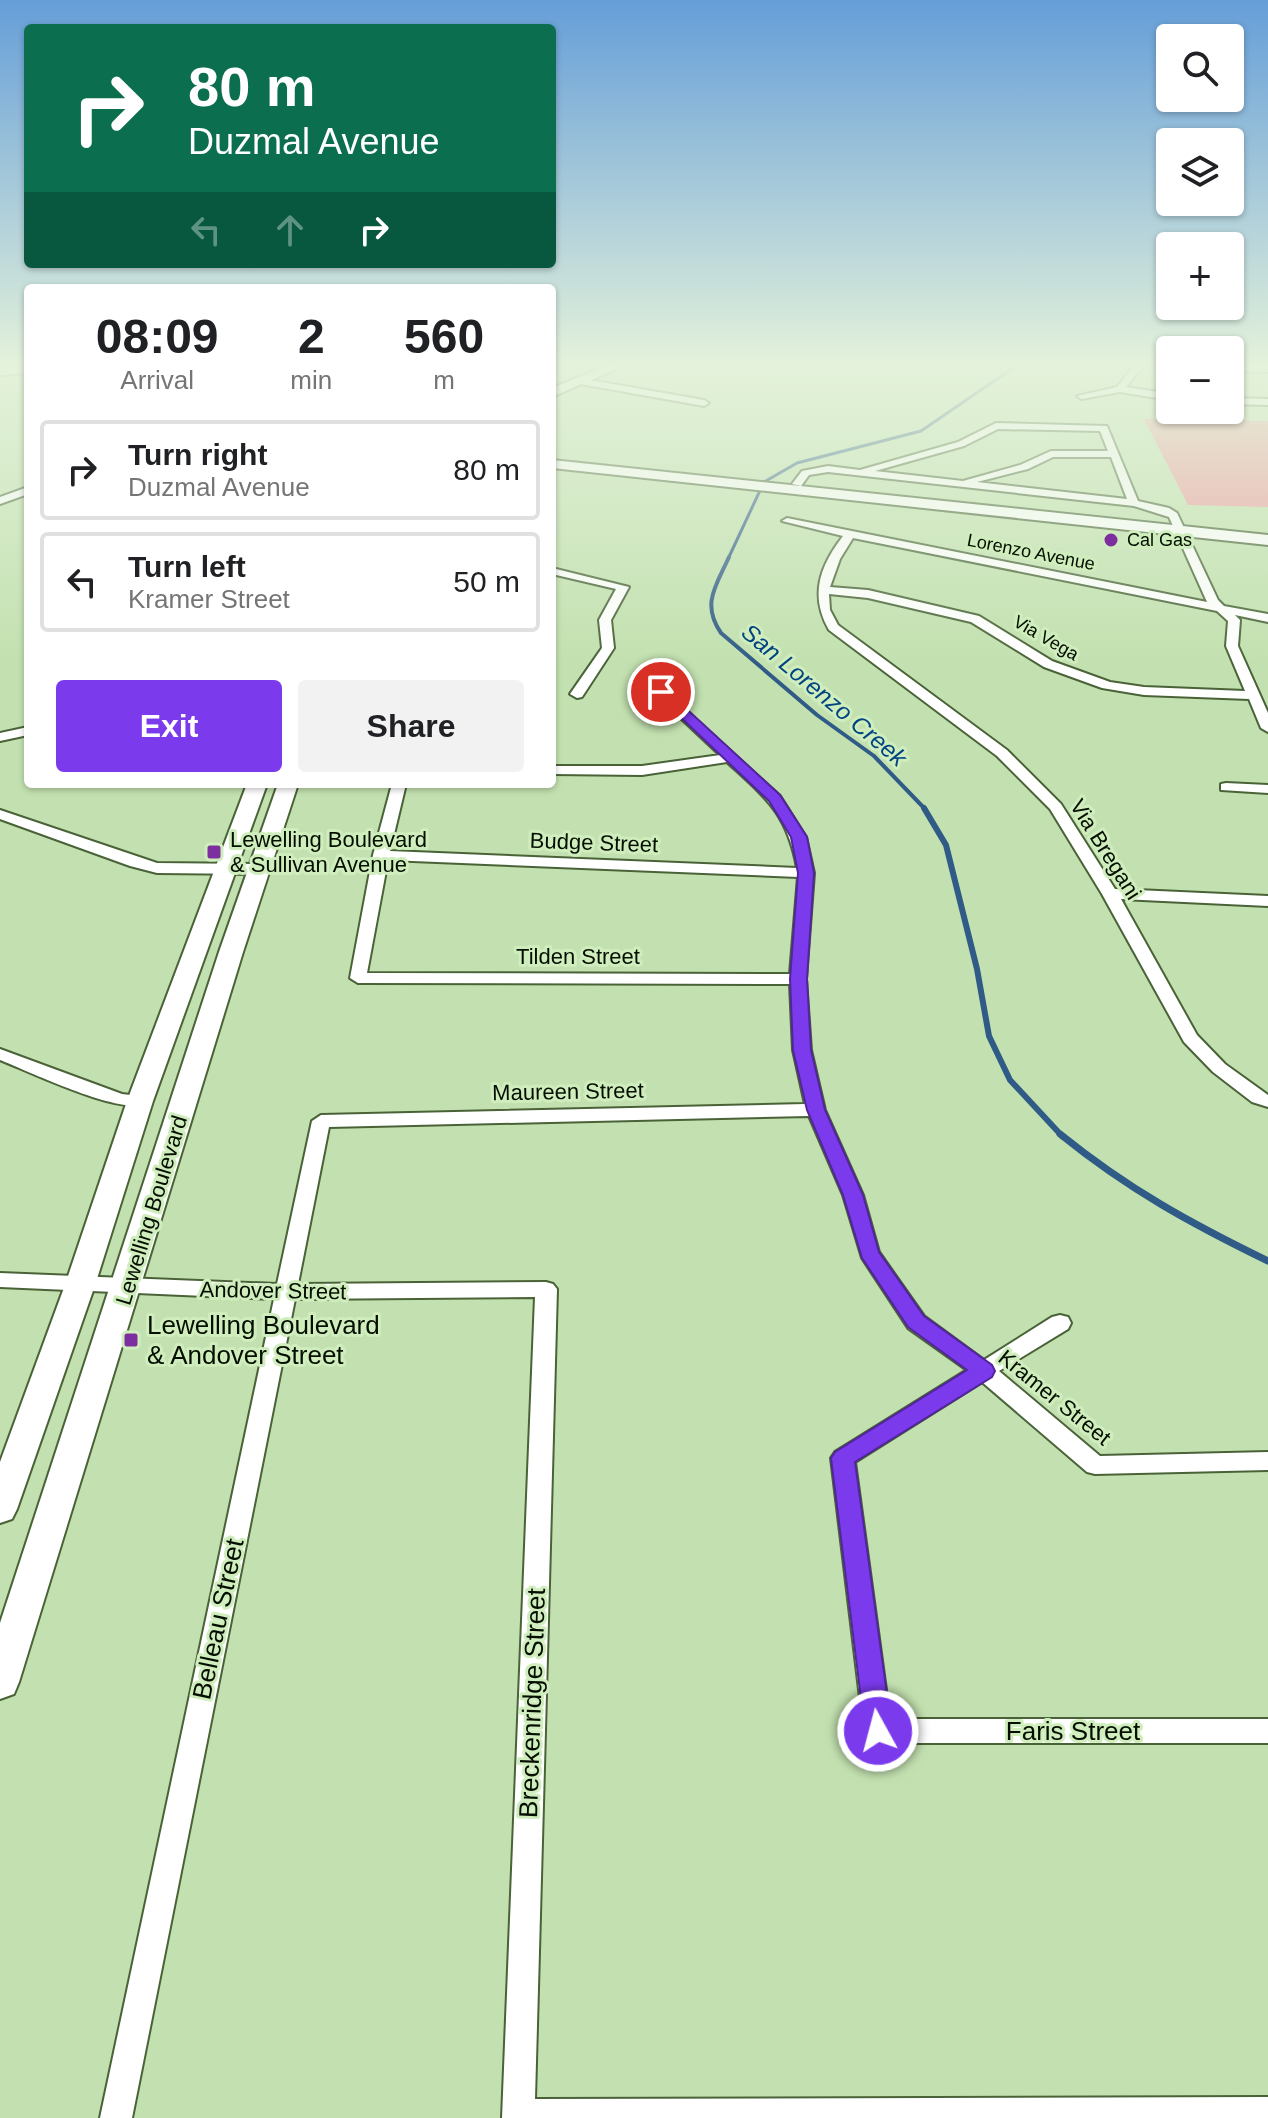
<!DOCTYPE html>
<meta charset="utf-8">
<style>
body{margin:0;font-family:Helvetica,sans-serif;background:#f2f2f2;color:#202124;height:100vh;display:flex;flex-direction:column;font-size:30px;white-space:nowrap}
*{box-sizing:border-box;margin:0}
p{font-size:26px;color:#757577}
.icon{flex:none;width:44px;height:44px;fill:none;stroke:currentColor;stroke-width:2;stroke-linecap:round;stroke-linejoin:round}
.map{position:relative;flex:1;overflow:hidden}
.sheet{position:absolute;left:24px;top:284px;width:532px;height:504px;display:flex;flex-direction:column;background:#fff;border-radius:8px;box-shadow:0 2px 6px #0004}
.sheet>*{flex:none}
.top-card{position:absolute;left:24px;top:24px;width:532px;height:244px;border-radius:8px;box-shadow:0 2px 6px #0004;background:#0b6e4f;color:#fff;overflow:hidden}
.controls{position:absolute;left:1156px;top:24px;display:grid;gap:16px}
.controls a{display:grid;place-items:center;width:88px;height:88px;border-radius:8px;background:#fff;box-shadow:0 2px 6px #0004;font-size:40px}
.pin{position:absolute;display:grid;place-items:center;width:68px;height:68px;color:#fff;margin:-34px;border:4px solid #fff;border-radius:50%;box-shadow:0 2px 8px #0007}
.me{position:absolute;width:88px;margin:-44px;rotate:353deg;stroke-linejoin:round;filter:drop-shadow(0 0 6px #0008)}
.turn{display:flex;align-items:center;gap:28px;height:168px;padding:0 32px;font-size:36px}
.turn .icon{width:104px;height:104px;stroke-width:2.5}
.turn b{display:block;font-size:56px;line-height:68px}
.lanes{display:flex;align-items:center;height:76px;padding:0 32px;background:#0003;justify-content:center;gap:40px;direction:ltr}
.lanes .off{opacity:.35}
.eta{display:flex;justify-content:space-evenly;align-items:center;height:136px;text-align:center}
.eta b{font-size:48px;font-weight:600;line-height:56px}
.primary-button{display:flex;gap:16px;margin-top:auto;padding:16px 32px}
.primary-button a{flex:1;height:92px;border-radius:8px;background:#7c3aed;color:#fff;font-size:32px;font-weight:600;line-height:92px;text-align:center}
.primary-button a+a{background:#f2f2f2;color:#202124}
ul{padding:0;list-style:none}
li{display:flex;align-items:center;gap:24px;height:100px;margin:0 16px 12px;padding:0 16px;border:4px solid #e0e0e0;border-radius:8px}
li div{flex:1}
li b{display:block;font-size:30px}
li em{font-style:normal}
.map>svg:first-child{display:block}
</style>
<div class="map">
<svg width="1268" height="2118" viewBox="0 0 1268 2118">
<rect width="100%" height="100%" fill="#c3e1b0"/>
<!-- green -->
<polygon fill="#f09aa2" points="1144,419 1268,421 1268,507 1188,505"/>
<g fill="none" stroke-linecap="round" stroke-linejoin="round">
<!-- stream-far3 -->
<polyline stroke="#305b86" stroke-width="3" points="728,559 764,482 797,463 921,431 1016,366"/>
<!-- stream-far2 -->
<path stroke="#305b86" stroke-width="4" d="M 729,557 C 716,586 701,604 721,633 L 817,715 L 874,756 L 926,810"/>
<!-- stream-far1 -->
<polyline stroke="#305b86" stroke-width="6" points="924,808 946,845 977,969 989,1036 1010,1080 1062,1136"/>
<!-- stream -->
<path stroke="#305b86" stroke-width="7" d="M 1060,1134 C 1128,1189 1190,1223 1268,1261"/>
<defs>
<g id="minor">
<polygon points="1134,366 1143,366 1126,387 1170,394 1170,400 1120,392 1081,399 1077,396 1117,387"/>
<polygon points="1230,366 1268,366 1268,372 1230,371"/>
<polygon points="578,378 704,400 709,403 704,406 575,383"/>
<polygon points="1230,398 1268,399 1268,405 1230,404"/>
<path d="M 996,423 L 1107,426 L 1138,501 L 1169,508 L 1177,513 L 1218,600 L 1224,606 L 1268,614 L 1268,622 L 1235,615 L 1240,620 L 1238,646 L 1268,713 L 1268,732 L 1261,728 L 1249,699 L 1144,695 L 1102,688 L 1044,667 L 971,622 L 868,598 L 829,594 L 830,610 L 838,625 L 1007,750 L 1061,804 L 1115,889 L 1268,896 L 1268,906 L 1121,899 L 1197,1035 L 1225,1064 L 1268,1095 L 1268,1107 L 1252,1102 L 1213,1072 L 1184,1042 L 1102,894 L 1050,809 L 997,756 L 829,630 C 809,595 820,566 843,536 L 782,521 L 787,518 L 1207,602 L 1169,517 L 1134,506 L 828,472 L 809,475 L 801,486 L 792,484 L 802,471 L 828,466 L 860,470 L 958,442 ZM 998,429 L 1100,431 L 1108,451 L 1051,451 L 1020,465 L 963,481 L 875,471 L 964,446 ZM 1053,457 L 1111,457 L 1127,499 L 977,482 L 1028,469 ZM 853,538 L 1217,611 L 1228,621 L 1226,646 L 1245,691 L 1144,687 L 1110,682 L 1052,661 L 979,616 L 868,590 L 830,587 L 840,559 Z"/>
<polygon points="28,487 28,494 0,504 0,497"/>
<polygon points="552,568 629,587 611,620 614,648 582,697 577,698 570,694 602,648 599,620 616,589 552,574"/>
<path d="M 661,688 L 780,796 L 806,837 L 814,873 L 806,979 L 811,1050 L 825,1110 L 863,1195 L 879,1252 L 924,1316 L 984,1360 L 1052,1317 L 1060,1315 L 1068,1317 L 1071,1323 L 1068,1329 L 999,1371 L 1100,1456 L 1268,1452 L 1268,1470 L 1095,1474 L 1087,1472 L 982,1382 L 855,1462 L 890,1719 L 1268,1719 L 1268,1743 L 878,1743 L 868,1740 L 864,1731 L 831,1458 L 835,1452 L 967,1370 L 908,1328 L 862,1258 L 843,1195 L 809,1116 L 329,1127 L 298,1284 L 546,1282 L 553,1284 L 557,1289 L 535,2099 L 1268,2097 L 1268,2118 L 502,2118 L 535,1297 L 295,1299 L 132,2118 L 100,2118 L 274,1299 L 0,1287 L 0,1273 L 277,1284 L 312,1121 L 321,1115 L 805,1104 L 793,1050 L 790,984 L 358,983 L 350,978 L 373,855 L 392,784 L 406,784 L 390,851 L 797,868 C 787,813 766,798 727,762 L 642,775 L 552,774 L 552,766 L 642,766 L 720,755 L 656,695 L 654,692 ZM 388,860 L 798,877 L 790,974 L 367,973 Z"/>
<polygon points="28,727 28,735 0,741 0,733"/>
<polygon points="1226,783 1268,785 1268,793 1221,790 1221,784"/>
<polygon points="0,810 157,863 259,864 267,869 259,874 157,873 130,866 0,819"/>
<path d="M 0,1049 L 122,1094 L 147,1097 L 149,1101 C 131,1121 26,1070 0,1060 Z"/>
</g>
<g id="secondary">
<polygon points="28,366 28,373 0,375 0,367"/>
<polygon points="605,366 623,366 552,397 552,388"/>
<polygon points="552,460 1268,535 1268,545 552,468"/>
<polygon points="247,784 267,784 153,1101 95,1285 17,1509 12,1519 0,1523 0,1462 65,1285 127,1101"/>
<polygon points="278,784 298,784 243,952 19,1682 14,1694 0,1699 0,1623 219,952"/>
</g>
</defs>
<!-- minor casing -->
<use href="#minor" stroke="#496237" stroke-width="4"/>
<!-- secondary casing -->
<use href="#secondary" stroke="#496237" stroke-width="4"/>
<!-- minor -->
<use href="#minor" fill="#fff" fill-rule="evenodd"/>
<!-- secondary -->
<use href="#secondary" fill="#fff" fill-rule="evenodd"/>
</g>
<!-- sky -->
<linearGradient id="sky" x2="0" y2="1"><stop stop-color="#659ed8"/><stop offset="0.55" stop-color="#e4f2db"/><stop offset="1" stop-color="#e4f2db" stop-opacity="0"/></linearGradient>
<rect width="1268" height="663" fill="url(#sky)"/>
<!-- route -->
<polygon fill="#7c3aed" stroke="#51269a" stroke-width="2" points="657,690 666,690 780,795 807,837 814,873 807,979 811,1050 825,1110 863,1195 879,1252 924,1316 992,1365 995,1371 992,1377 855,1462 892,1731 888,1740 878,1743 869,1740 865,1731 831,1458 835,1452 967,1370 908,1327 862,1258 843,1195 807,1110 793,1050 790,979 798,873 791,837 769,801 657,695"/>
<!-- markers -->
<g fill="#7d2e9f" stroke="#d0eebd" stroke-width="3">
<circle cx="1111" cy="540" r="8"/>
<rect x="206" y="844" width="16" height="16" rx="4"/>
<rect x="123" y="1332" width="16" height="16" rx="4"/>
</g>
<g text-anchor="middle" stroke-width="6" stroke-linejoin="round" paint-order="stroke">
<!-- far-poi labels -->
<g font-size="18" fill="#050e01" stroke="#d0eebd" text-anchor="start">
<text x="1127" y="546">Cal Gas</text>
</g>
<!-- far-street labels -->
<g font-size="18" fill="#050e01" stroke="#d0eebd">
<text transform="translate(1031 552) rotate(11)" y="6">Lorenzo Avenue</text>
<text transform="translate(1046 638) rotate(30)" y="6">Via Vega</text>
</g>
<!-- poi labels -->
<g font-size="22" fill="#050e01" stroke="#d0eebd" text-anchor="start">
<text x="230" y="847">Lewelling Boulevard<tspan x="230" dy="25">&amp; Sullivan Avenue</tspan></text>
</g>
<!-- street labels -->
<g font-size="22" fill="#050e01" stroke="#d0eebd">
<text transform="translate(594 842) rotate(2)" y="8">Budge Street</text>
<text transform="translate(1106 849) rotate(58)" y="8">Via Bregani</text>
<text x="578" y="964">Tilden Street</text>
<text transform="translate(568 1091) rotate(-1)" y="8">Maureen Street</text>
<text transform="translate(151 1210) rotate(-73)" y="8">Lewelling Boulevard</text>
<text transform="translate(273 1290) rotate(1)" y="8">Andover Street</text>
<text transform="translate(1055 1397) rotate(39)" y="8">Kramer Street</text>
</g>
<!-- water labels -->
<g font-size="24" font-style="italic" fill="#024482" stroke="#d0eebd">
<text transform="translate(824 695) rotate(40)" y="8">San Lorenzo Creek</text>
</g>
<!-- near-poi labels -->
<g font-size="26" fill="#050e01" stroke="#d0eebd" text-anchor="start">
<text x="147" y="1334">Lewelling Boulevard<tspan x="147" dy="30">&amp; Andover Street</tspan></text>
</g>
<!-- near-street labels -->
<g font-size="26" fill="#050e01" stroke="#d0eebd">
<text transform="translate(218 1619) rotate(-78)" y="9">Belleau Street</text>
<text transform="translate(532 1703) rotate(-88)" y="9">Breckenridge Street</text>
<text x="1073" y="1740">Faris Street</text>
</g>
</g>
</svg>
<div class="controls">
<a><svg class="icon" aria-label="search" viewBox="0 0 24 24"><circle cx="10" cy="10" r="6"/><path d="M15 15l6 6"/></svg></a>
<a><svg class="icon" aria-label="layers" viewBox="0 0 24 24"><path d="M12 4l9 5-9 5-9-5zM3 14l9 5 9-5"/></svg></a>
<a>+</a>
<a>−</a>
</div>
<div class="pin" style="left:661px;top:692px;background:#d93025"><svg class="icon" aria-label="arrive" viewBox="0 0 24 24"><path d="M6 21V4h12l-3 4 3 4H6"/></svg></div>
<svg class="me" style="left:878px;top:1731px" viewBox="-20 -20 40 40"><circle r="17" fill="#7c3aed" stroke="#fff" stroke-width="3"/><path d="M0-11L8 9 0 5-8 9z" fill="#fff"/></svg>
<div class="top-card">
<div class="turn"><svg class="icon" aria-label="right" viewBox="0 0 24 24"><path d="M7 20v-9h11M14 6l5 5-5 5"/></svg><div><b>80 m</b>Duzmal Avenue</div></div>
<div class="lanes"><svg class="icon off" aria-label="left" viewBox="0 0 24 24"><path d="M17 20v-9H6M10 6l-5 5 5 5"/></svg><svg class="icon off" aria-label="ahead" viewBox="0 0 24 24"><path d="M12 20V5M6 11l6-6 6 6"/></svg><svg class="icon" aria-label="right" viewBox="0 0 24 24"><path d="M7 20v-9h11M14 6l5 5-5 5"/></svg></div>
</div>
<section class="sheet">
<div class="eta">
<div><b>08:09</b><p>Arrival</p></div>
<div><b>2</b><p>min</p></div>
<div><b>560</b><p>m</p></div>
</div>
<ul>
<li><svg class="icon" aria-label="right" viewBox="0 0 24 24"><path d="M7 20v-9h11M14 6l5 5-5 5"/></svg><div><b>Turn right</b><p>Duzmal Avenue</p></div><em>80 m</em></li>
<li><svg class="icon" aria-label="left" viewBox="0 0 24 24"><path d="M17 20v-9H6M10 6l-5 5 5 5"/></svg><div><b>Turn left</b><p>Kramer Street</p></div><em>50 m</em></li>
</ul>
<div class="primary-button"><a>Exit</a><a>Share</a></div>
</section>
</div>
